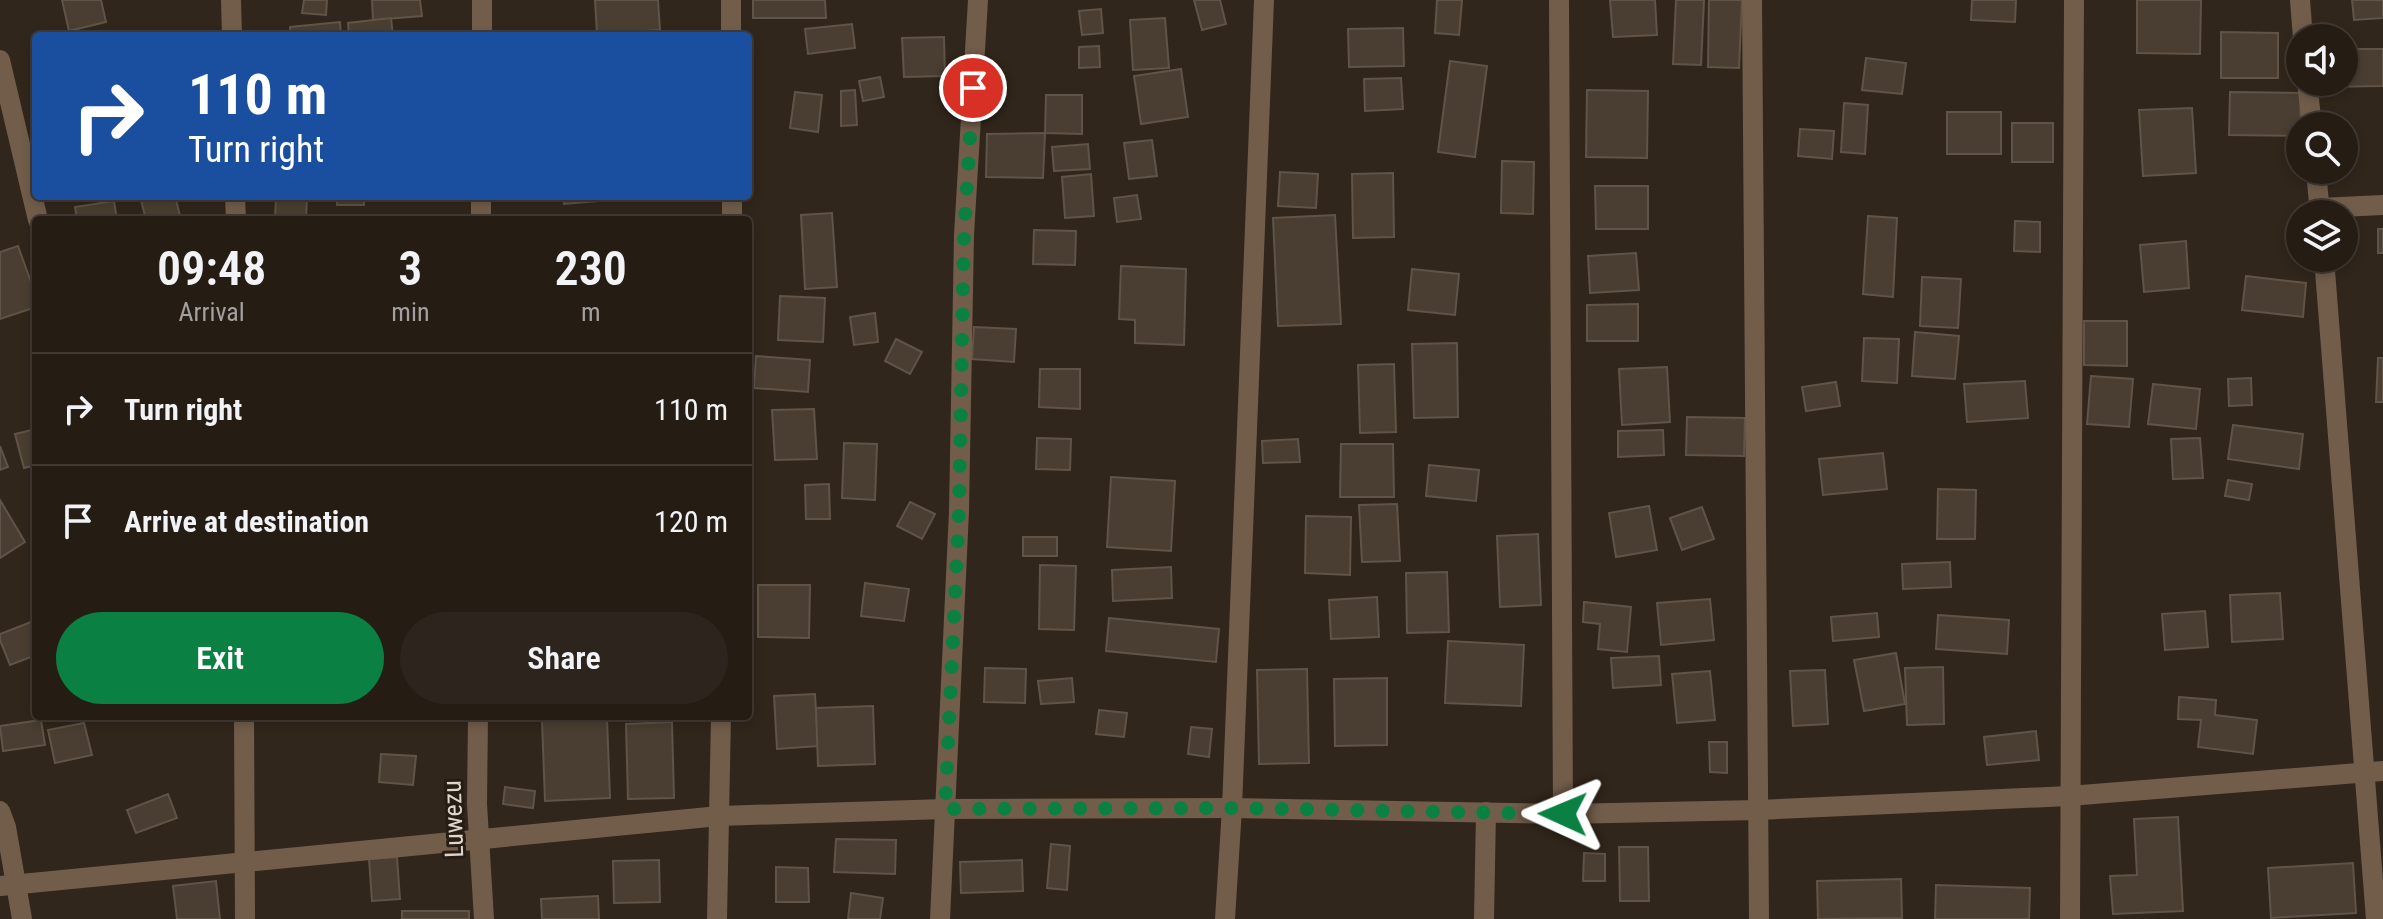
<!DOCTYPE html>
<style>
body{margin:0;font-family:"Roboto Condensed",sans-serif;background:#2d251d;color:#f1f3f6;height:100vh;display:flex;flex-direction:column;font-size:30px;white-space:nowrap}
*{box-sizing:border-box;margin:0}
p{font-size:26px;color:#a3a1a0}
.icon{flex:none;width:44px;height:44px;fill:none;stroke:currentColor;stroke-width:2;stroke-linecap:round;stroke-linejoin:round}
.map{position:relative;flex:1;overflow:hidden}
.details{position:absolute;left:32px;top:216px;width:720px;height:504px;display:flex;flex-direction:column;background:#251c14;border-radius:8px;box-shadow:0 4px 12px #0003,0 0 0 2px #423a34}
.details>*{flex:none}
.top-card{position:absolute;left:32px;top:32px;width:720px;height:168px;border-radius:8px;box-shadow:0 4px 12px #0003,0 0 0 2px #423a34;background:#1a4fa0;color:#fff;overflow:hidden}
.fabs{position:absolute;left:2286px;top:24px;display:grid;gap:16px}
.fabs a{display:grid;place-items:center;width:72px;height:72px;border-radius:50%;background:#251c14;box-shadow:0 4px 12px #0003,0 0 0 2px #423a34;font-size:40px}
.pin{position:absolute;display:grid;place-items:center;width:68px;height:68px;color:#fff;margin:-34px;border:4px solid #fff;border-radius:50%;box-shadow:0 2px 8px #0007}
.me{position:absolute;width:88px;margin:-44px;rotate:271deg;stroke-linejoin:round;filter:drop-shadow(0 0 6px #0008)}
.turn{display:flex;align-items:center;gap:28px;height:168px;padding:0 24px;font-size:36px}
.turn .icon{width:104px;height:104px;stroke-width:2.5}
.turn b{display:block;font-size:56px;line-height:68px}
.eta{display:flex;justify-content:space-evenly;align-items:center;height:136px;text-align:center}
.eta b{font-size:48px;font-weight:600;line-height:56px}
.button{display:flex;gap:16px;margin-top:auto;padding:16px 24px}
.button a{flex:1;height:92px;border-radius:48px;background:#0b8043;color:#fff;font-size:32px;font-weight:600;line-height:92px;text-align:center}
.button a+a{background:#2d251d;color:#f1f3f6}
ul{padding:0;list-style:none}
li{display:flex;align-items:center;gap:24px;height:112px;padding:0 24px;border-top:2px solid #423a34}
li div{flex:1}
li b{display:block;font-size:30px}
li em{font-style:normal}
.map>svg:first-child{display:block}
</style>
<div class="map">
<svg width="2383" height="919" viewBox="0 0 2383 919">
<rect width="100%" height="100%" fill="#31261b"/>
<!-- building -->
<g fill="#4a3e32" stroke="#605347" stroke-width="2">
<polygon points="62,0 101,0 106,22 69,31"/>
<polygon points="304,0 327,0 326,15 302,13"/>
<polygon points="372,0 420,0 422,16 373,20"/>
<polygon points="595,0 658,0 660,30 597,34"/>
<polygon points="753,0 825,0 826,18 753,18"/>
<polygon points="1194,0 1220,0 1226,24 1202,30"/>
<polygon points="1437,0 1462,0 1459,35 1435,33"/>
<polygon points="1610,0 1655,0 1657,35 1613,37"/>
<polygon points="1676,0 1704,0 1701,65 1673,64"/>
<polygon points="1709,0 1742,0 1739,68 1708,67"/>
<polygon points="1972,0 2016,0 2015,22 1971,20"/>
<polygon points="2137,0 2201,0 2200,54 2137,53"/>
<polygon points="2352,0 2383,0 2383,18 2354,20"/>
<polygon points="1101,9 1103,33 1082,35 1079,11"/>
<polygon points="391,18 393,36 349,36 348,23"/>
<polygon points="1165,18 1169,68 1133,70 1130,20"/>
<polygon points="340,22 341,36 291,36 290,27"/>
<polygon points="852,24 855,48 808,54 805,29"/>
<polygon points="1403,28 1404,66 1349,67 1348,29"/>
<polygon points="2221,32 2278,33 2278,78 2221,78"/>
<polygon points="944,37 945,76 904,77 902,38"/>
<polygon points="1099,46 1100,67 1079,68 1079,47"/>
<polygon points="2344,49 2383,49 2383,86 2326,87 2326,82 2344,82"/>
<polygon points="1866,58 1906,63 1902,94 1862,90"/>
<polygon points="1450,61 1487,66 1475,157 1438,152"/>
<polygon points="1181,69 1188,117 1141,124 1134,76"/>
<polygon points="880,77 884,97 863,101 859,81"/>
<polygon points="1401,78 1403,109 1365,111 1364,79"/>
<polygon points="855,90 857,125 841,126 841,91"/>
<polygon points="1587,90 1648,91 1647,158 1586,157"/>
<polygon points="795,92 822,95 818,132 790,128"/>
<polygon points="2230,92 2301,93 2300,136 2229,135"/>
<polygon points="1046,95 1082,95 1082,134 1045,133"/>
<polygon points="1844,103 1868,105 1865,154 1841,152"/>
<polygon points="2192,108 2196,173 2143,176 2139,110"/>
<rect x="1947" y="112" width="54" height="42"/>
<rect x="2012" y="123" width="41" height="39"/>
<polygon points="1800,129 1834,131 1832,159 1798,156"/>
<polygon points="1045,133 1043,178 986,177 987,134"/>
<polygon points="1152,140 1157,176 1129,179 1124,143"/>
<polygon points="1088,144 1090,169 1054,171 1052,147"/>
<polygon points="1502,161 1534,162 1533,214 1501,213"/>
<polygon points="1280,172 1318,174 1316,208 1278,206"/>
<polygon points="1393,173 1394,237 1353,238 1352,174"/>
<polygon points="1091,174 1094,216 1065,218 1062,177"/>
<polygon points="1595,186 1648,186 1648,229 1596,229"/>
<polygon points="1137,195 1141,219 1117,222 1114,198"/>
<polygon points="140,196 175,196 181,220 146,220"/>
<polygon points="276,196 307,196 306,220 275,220"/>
<rect x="337" y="196" width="27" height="9"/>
<polygon points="563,196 597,196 598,201 564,204"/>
<polygon points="114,201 117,220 77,220 75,207"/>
<polygon points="832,213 837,287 805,289 801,215"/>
<polygon points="1335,215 1341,324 1278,326 1273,218"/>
<polygon points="1868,216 1897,218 1893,297 1863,294"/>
<polygon points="2015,221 2040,222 2040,252 2014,251"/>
<rect x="2378" y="229" width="5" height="24"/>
<polygon points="1034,230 1076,231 1075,265 1033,264"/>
<polygon points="2186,241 2189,288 2144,292 2140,245"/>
<polygon points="18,246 36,296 36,307 0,319 0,252"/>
<polygon points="1636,253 1639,290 1590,293 1588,256"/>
<polygon points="1121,266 1186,269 1184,345 1135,343 1135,320 1119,319"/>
<polygon points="1412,269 1459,274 1455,315 1408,310"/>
<polygon points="2246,276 2306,283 2303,317 2242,310"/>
<polygon points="1922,277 1961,279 1958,328 1920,326"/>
<polygon points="780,296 825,298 823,342 778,340"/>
<polygon points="1638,304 1638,341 1587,341 1587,305"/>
<polygon points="875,313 878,342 854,345 850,317"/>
<polygon points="2084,321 2127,321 2127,366 2084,365"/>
<polygon points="974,327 1016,329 1014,362 972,359"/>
<polygon points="1915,332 1959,336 1955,379 1912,376"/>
<polygon points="1864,338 1899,339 1897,383 1862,381"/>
<polygon points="896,339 922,352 910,374 885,361"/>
<polygon points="1457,343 1458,417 1414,418 1412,344"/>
<polygon points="756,356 810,360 808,392 754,388"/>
<polygon points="2378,358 2383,358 2383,402 2376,402"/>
<polygon points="1394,364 1396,432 1360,433 1358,365"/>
<polygon points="1667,367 1670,422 1622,425 1619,369"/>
<polygon points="1040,369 1080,369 1080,409 1039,407"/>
<polygon points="2091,376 2133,379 2129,427 2087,424"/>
<polygon points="2251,378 2252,405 2229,406 2228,379"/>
<polygon points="2025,381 2028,418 1967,422 1964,384"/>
<polygon points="1836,382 1840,406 1806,411 1802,387"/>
<polygon points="2153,384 2200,389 2196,429 2148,424"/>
<polygon points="814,409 817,459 775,460 772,410"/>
<polygon points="1687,417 1745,418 1744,456 1686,455"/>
<polygon points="2233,425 2303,434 2299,469 2228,459"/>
<polygon points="36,429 36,465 24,468 15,434"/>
<polygon points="1663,430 1664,455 1618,457 1618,431"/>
<polygon points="1037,438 1071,439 1070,470 1036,469"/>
<polygon points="2200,438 2203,478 2173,479 2171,439"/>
<polygon points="1298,439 1300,462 1263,463 1262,441"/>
<polygon points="844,443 877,444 875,500 842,498"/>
<polygon points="1341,444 1393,444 1394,497 1340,497"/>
<polygon points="0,446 8,467 0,470"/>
<polygon points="1883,453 1887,489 1823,495 1819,459"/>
<polygon points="1429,465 1479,470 1476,501 1426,496"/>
<polygon points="1111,477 1175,481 1171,551 1107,547"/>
<polygon points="2228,480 2252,484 2249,500 2225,496"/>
<polygon points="829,484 830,519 806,519 805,485"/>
<polygon points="1938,489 1976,490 1975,539 1937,539"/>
<polygon points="0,500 25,542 0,558"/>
<polygon points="910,502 935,514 922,539 897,526"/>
<polygon points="1397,504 1400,561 1362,562 1359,505"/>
<polygon points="1649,506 1657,550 1616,557 1609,513"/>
<polygon points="1702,507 1714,539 1682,550 1670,518"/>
<polygon points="1306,516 1351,517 1350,575 1305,573"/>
<polygon points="1538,534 1541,605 1500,607 1497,536"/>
<rect x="1023" y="537" width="34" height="19"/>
<polygon points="1950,562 1951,587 1903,589 1902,564"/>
<polygon points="1040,565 1076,566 1074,630 1039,629"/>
<polygon points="1171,567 1172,598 1113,601 1112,570"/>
<polygon points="1447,572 1449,632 1407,633 1406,573"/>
<polygon points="865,583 909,589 904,621 861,616"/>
<polygon points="758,585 810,585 809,638 758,637"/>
<polygon points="2280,593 2283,639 2232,642 2230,595"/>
<polygon points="1377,597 1379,637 1331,639 1329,600"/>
<polygon points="1710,599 1714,640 1661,645 1657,603"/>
<polygon points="1584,602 1631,607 1627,652 1598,649 1600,624 1583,622"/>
<polygon points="2205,611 2208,647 2165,650 2162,614"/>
<polygon points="1877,613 1879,637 1833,641 1831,617"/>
<polygon points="1938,615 2009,620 2007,654 1936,649"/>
<polygon points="1109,618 1219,629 1216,662 1106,651"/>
<polygon points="36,620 36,655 10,665 0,640 0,634"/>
<polygon points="1448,641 1524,645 1521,706 1445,703"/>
<polygon points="1896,653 1905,704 1864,711 1854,660"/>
<polygon points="1659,656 1661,685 1613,688 1611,658"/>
<polygon points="1943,667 1944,724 1907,725 1905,668"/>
<polygon points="985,668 1026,669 1025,703 984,702"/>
<polygon points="1307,669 1309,763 1259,764 1257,670"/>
<polygon points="1825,670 1828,724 1793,726 1790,671"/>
<polygon points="1710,671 1715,720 1677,723 1672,674"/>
<polygon points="1072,678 1074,702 1041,704 1038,681"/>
<polygon points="1387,678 1387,745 1335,746 1334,679"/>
<polygon points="815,694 818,746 777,749 774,696"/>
<polygon points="2179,697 2216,700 2215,715 2257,720 2253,754 2198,747 2201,720 2178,719"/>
<polygon points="873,706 875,764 818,766 816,708"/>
<polygon points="1099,710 1127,713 1124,737 1096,734"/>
<polygon points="607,718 610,798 545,801 542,721"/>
<polygon points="41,720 45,745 3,751 0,726"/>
<polygon points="672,722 674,798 628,799 626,724"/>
<polygon points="84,723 92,755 55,763 48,730"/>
<polygon points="1191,727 1212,729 1209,757 1188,754"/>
<polygon points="2036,731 2039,760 1987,765 1984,737"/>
<polygon points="1709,742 1727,742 1727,773 1710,772"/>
<polygon points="381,754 416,756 413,785 379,782"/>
<polygon points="505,787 535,791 533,808 503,804"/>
<polygon points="168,794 177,818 136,833 127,810"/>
<polygon points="2178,817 2183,911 2113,914 2110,876 2137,875 2134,819"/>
<polygon points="836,839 896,840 895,874 834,872"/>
<polygon points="1051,844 1070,846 1067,890 1047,888"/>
<polygon points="1619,847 1648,847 1649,901 1620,901"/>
<polygon points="1584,853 1605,854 1605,881 1583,881"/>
<polygon points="397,857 400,899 372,901 369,859"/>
<polygon points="659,860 660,902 614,903 613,861"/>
<polygon points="1022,860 1023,891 961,893 960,862"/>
<polygon points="2353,863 2356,913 2271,918 2268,868"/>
<polygon points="776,867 808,868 809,902 776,902"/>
<polygon points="1901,879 1902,918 1818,919 1817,881"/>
<polygon points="216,881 220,919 177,919 173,886"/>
<polygon points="1936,885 2030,888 2029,919 1935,919"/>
<polygon points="851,893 883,898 880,919 848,919"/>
<polygon points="598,896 599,919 542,919 541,899"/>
<rect x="402" y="911" width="67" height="8"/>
</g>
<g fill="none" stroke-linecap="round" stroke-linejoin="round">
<!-- street -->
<g stroke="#715d4a" stroke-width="20">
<polyline points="231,0 232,36"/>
<polyline points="731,0 731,36"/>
<polyline points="1559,0 1563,814"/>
<polyline points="1752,0 1759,919"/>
<polyline points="2300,0 2303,38"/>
<polyline points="482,36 482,0"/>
<polyline points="0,60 38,220"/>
<polyline points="2307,82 2312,126"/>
<polyline points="2316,170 2320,214"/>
<polyline points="235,196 236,220"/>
<polyline points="2320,208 2383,205"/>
<polyline points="481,220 481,196"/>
<polyline points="732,220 732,196"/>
<polyline points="2324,258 2376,919"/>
<polyline points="244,716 245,919"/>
<polyline points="478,716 477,804 484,919"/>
<polyline points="0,811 6,827 22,919"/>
<polyline points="0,886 719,816 945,809 1232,808 1563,814 1758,810 2069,796 2383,771"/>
<polyline points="717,919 721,716"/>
<polyline points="940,919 959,511 964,235 978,0"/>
<polyline points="1225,919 1232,808 1264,0"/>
<polyline points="1484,919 1486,812"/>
<polyline points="2070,919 2074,0"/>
</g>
</g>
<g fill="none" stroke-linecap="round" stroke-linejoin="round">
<!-- route -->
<polyline stroke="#0b8043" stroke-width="14" stroke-dasharray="0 25.2" points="973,88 964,235 959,511 945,809 1232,808 1563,814"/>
</g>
<g text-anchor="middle" stroke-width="6" stroke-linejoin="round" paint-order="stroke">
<!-- street labels -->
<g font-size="26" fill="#ddd5ce" stroke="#271d12">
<text transform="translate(453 819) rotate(-92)" y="9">Luwezu</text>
</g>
</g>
</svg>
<div class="fabs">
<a><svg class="icon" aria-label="sound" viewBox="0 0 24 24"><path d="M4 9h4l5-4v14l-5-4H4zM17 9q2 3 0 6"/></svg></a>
<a><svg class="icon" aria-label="search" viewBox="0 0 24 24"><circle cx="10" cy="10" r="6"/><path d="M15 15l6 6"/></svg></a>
<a><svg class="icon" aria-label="layers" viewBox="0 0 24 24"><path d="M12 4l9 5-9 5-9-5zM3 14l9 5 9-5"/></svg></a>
</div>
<div class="pin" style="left:973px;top:88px;background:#d93025"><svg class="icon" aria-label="arrive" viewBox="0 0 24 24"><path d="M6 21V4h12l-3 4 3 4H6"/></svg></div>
<svg class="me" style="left:1563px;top:814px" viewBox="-20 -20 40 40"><path d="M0-17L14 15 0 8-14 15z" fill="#0b8043" stroke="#fff" stroke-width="4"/></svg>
<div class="top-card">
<div class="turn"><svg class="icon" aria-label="right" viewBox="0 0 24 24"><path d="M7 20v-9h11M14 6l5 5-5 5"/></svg><div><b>110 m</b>Turn right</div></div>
</div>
<section class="details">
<div class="eta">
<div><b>09:48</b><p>Arrival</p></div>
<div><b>3</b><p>min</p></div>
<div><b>230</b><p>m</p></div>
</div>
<ul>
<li><svg class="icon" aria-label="right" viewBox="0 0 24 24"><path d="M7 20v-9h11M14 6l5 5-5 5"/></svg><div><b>Turn right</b></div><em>110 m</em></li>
<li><svg class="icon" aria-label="arrive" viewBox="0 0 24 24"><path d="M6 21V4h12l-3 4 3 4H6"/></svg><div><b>Arrive at destination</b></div><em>120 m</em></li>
</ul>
<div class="button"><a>Exit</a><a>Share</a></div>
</section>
</div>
